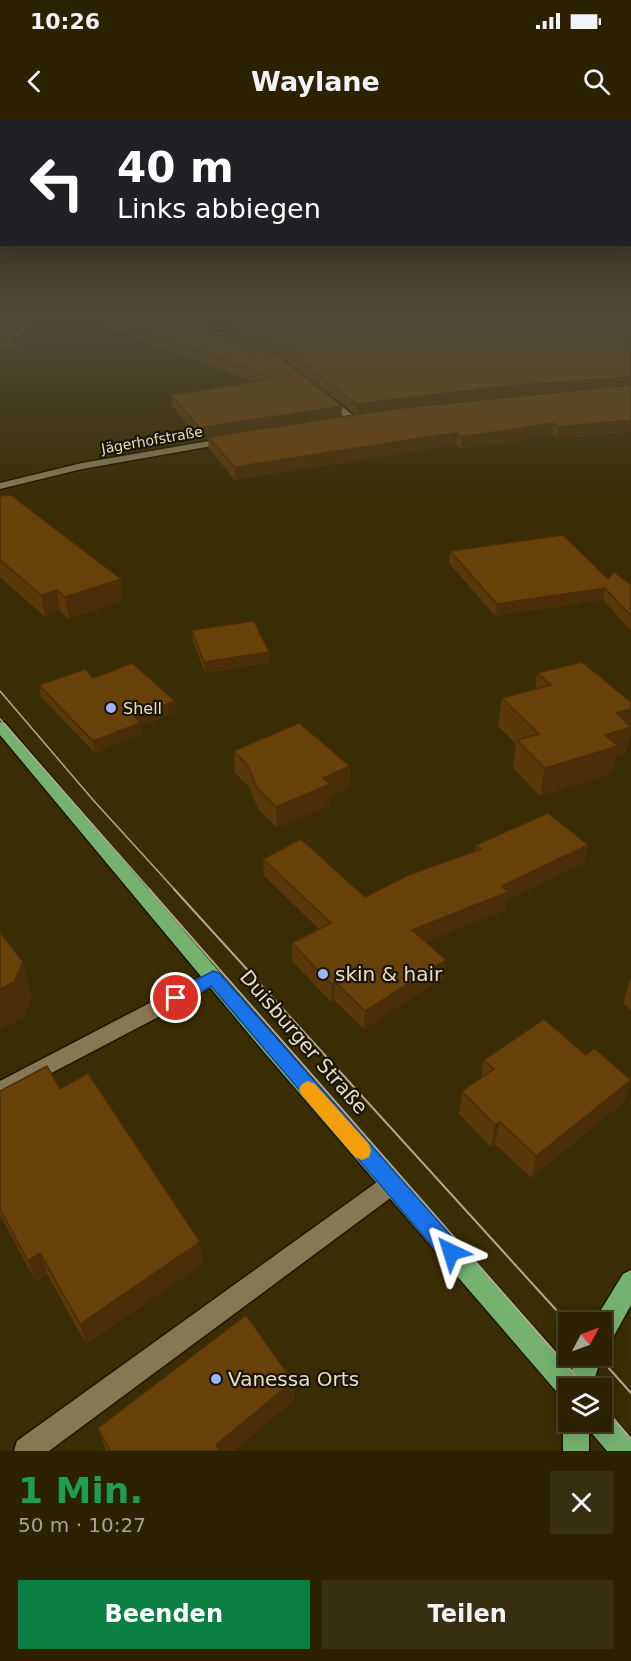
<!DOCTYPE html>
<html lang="de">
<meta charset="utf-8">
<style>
body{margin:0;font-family:"DejaVu Sans",sans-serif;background:#382e11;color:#f1f3f6;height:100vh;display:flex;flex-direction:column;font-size:22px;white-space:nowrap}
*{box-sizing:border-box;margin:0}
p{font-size:20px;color:#a6a399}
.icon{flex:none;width:33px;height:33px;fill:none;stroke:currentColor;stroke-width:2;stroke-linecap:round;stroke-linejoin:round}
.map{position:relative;height:1331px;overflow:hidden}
.side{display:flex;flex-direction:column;background:#2c2102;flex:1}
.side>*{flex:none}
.hud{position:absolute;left:0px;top:0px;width:632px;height:126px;box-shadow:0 3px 15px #0003,0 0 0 2px #483e24;background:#202124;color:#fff;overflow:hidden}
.needle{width:39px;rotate:49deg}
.controls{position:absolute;left:558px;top:1192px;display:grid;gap:12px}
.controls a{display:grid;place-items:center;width:54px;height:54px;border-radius:0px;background:#2c2102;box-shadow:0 3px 15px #0003,0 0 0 2px #483e24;font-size:30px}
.pin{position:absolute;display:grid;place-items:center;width:51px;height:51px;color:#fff;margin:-26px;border:3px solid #fff;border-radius:50%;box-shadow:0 2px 6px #0007}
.me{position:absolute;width:66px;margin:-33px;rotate:319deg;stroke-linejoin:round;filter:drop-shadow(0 0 4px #0008)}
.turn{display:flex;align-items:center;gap:21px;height:126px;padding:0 18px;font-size:27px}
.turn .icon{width:78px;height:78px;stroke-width:2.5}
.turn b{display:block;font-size:42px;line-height:51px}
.round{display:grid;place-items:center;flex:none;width:63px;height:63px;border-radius:0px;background:#382e11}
.head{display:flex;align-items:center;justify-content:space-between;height:102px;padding:0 18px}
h1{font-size:36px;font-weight:800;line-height:45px;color:#1e9e55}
.action{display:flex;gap:12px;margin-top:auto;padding:12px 18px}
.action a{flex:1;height:69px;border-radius:0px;background:#0b8043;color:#fff;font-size:24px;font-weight:800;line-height:69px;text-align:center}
.action a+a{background:#382e11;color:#f1f3f6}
.status{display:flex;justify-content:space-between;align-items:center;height:42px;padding:0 30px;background:#2c2102;direction:ltr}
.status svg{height:16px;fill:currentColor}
header{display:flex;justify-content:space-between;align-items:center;height:78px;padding:0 18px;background:#2c2102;font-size:27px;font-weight:800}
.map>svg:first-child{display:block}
</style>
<div class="status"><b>10:26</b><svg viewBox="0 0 49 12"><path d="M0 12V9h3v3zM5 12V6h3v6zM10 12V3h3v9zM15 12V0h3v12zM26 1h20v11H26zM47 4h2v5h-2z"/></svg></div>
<header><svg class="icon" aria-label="back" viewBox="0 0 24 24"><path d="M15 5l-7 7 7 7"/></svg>Waylane<svg class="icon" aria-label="search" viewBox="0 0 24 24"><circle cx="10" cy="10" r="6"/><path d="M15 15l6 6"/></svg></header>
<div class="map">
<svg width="631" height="1331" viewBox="0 0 631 1331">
<rect width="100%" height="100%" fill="#3a2c03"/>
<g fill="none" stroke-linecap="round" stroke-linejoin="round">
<defs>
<g id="minor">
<polygon points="270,198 282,198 208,218 205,216"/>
<polygon points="324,277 330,277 358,299 358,303 352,303 324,281"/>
<polygon points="226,318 229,319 229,323 82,349 0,369 0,363 82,343"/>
<polygon points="213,850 220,852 222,857 220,862 164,894 0,980 0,961"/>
<polygon points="392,1054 400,1057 403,1064 400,1071 49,1331 14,1331 17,1321 384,1057"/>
</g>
<g id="major">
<polygon points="0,602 5,603 278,920 572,1250 576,1236 602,1236 591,1269 568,1269 568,1281 562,1278 264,932 0,615"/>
<polygon points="631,1150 631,1185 611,1221 602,1224 602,1203 593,1203 623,1154"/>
<polygon points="602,1290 608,1293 631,1318 631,1331 607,1331 589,1310 589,1331 563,1331 563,1302 567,1293 568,1292 568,1302 602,1302"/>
</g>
</defs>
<!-- minor casing -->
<use href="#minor" stroke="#1f1400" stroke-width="3"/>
<!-- major casing -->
<use href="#major" stroke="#1f1400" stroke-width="3"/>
<!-- minor -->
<use href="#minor" fill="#887851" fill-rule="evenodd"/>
<!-- major -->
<use href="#major" fill="#74b26e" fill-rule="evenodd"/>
<!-- tram-far1 -->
<g stroke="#b4aa8f" stroke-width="1.5">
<polyline points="0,571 94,681 176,771"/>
<polyline points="0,599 151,771"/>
</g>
<!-- tram -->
<g stroke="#b4aa8f" stroke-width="2">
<polyline points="149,769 587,1269"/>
<polyline points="174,769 568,1203"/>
<polyline points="598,1236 631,1273"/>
<polyline points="602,1285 631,1319"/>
</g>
</g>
<!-- wall -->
<g fill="#593809" fill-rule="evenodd">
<polygon points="0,198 64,198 15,230 0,229"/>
<path d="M 77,198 L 631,198 L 631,312 L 557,319 L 552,315 L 461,329 L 456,325 L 439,327 L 235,360 L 209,329 L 208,318 L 201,320 L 172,286 L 171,275 L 254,262 L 109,208 L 98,206 ZM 222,208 L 223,216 L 209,211 ZM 270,233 L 284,238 L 356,295 L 341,297 L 342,286 ZM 542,274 L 449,284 L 494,278 Z"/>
<polygon points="0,376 123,480 69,499 60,491 45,497 0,457"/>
<polygon points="450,431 608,459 631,465 631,511 603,480 495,496 449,443"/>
<polygon points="192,510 269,543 205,553 193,521"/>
<polygon points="537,553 631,615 630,615 625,634 616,637 612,654 540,676 513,648 516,624 498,606 502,578 535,570"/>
<polygon points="93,558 176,592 141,606 142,614 95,633 41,577 39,565"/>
<polygon points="234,631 350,646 349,668 330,676 330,685 277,708 258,689 249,667 235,653"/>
<polygon points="476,725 588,725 584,743 507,780 505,790 426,822 444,857 364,909 334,880 331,882 292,841 292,823 319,809 264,756 263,739 365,777 475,731"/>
<polygon points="631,860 631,890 623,884 629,861"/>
<polygon points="586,935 631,960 624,982 531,1058 495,1024 491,1027 459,994 462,971 481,958 484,940"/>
<polygon points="60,969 200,1122 203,1144 86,1224 47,1154 36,1162 0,1095 0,971"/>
<polygon points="293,1261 294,1280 234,1331 106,1331 98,1308"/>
</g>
<!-- shaded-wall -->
<g fill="#492e07">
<polygon points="47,198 64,198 15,230 13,220"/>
<polygon points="221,198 260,198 222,207 222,208 208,212 207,202"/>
<polygon points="631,257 631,268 494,278 357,296 357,284 495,267"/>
<polygon points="342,286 341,298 208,317 208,318 201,320 200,308"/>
<polygon points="631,300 631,312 557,319 558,307"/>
<polygon points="553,303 552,315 461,329 462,317"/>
<polygon points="457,313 456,325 439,327 235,360 235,347 440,315"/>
<polygon points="121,459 123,480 69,499 65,477"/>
<polygon points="605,468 603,480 495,496 497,484"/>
<polygon points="57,470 60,491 45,497 41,475"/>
<polygon points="269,532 269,543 205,553 204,542"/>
<polygon points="175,581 176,592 141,606 142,614 95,633 93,621 135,597"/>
<polygon points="631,589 631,614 630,615 625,634 616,637 612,654 540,676 545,648 605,615 616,593"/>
<polygon points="350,646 349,668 330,676 330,685 277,708 276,687 323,658"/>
<polygon points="588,725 584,743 507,780 505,790 411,828 412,810"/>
<polygon points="446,840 444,857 364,909 365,891"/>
<polygon points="23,842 32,878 24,897 0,910 0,869"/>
<polygon points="335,862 334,880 331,882 331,864"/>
<polygon points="631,960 624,982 531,1058 536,1036"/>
<polygon points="500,1002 495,1024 491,1027 495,1005"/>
<polygon points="200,1122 203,1144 86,1224 80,1204"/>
<polygon points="40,1133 47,1154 36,1162 28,1141"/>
<polygon points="293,1261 294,1280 234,1331 217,1331 216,1325"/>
</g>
<!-- building -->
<g fill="#68410a" stroke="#492e07" stroke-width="1.5">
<polygon points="0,198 47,198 13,220 0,219"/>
<polygon points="110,198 172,198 276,235 342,286 200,308 171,275 274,259"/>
<polygon points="197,198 221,198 207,202"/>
<polygon points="254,198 631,198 631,257 495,267 357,284 284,228 222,207"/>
<polygon points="631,265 631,300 558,307 553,303 462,317 457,313 440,315 235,347 208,317 393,289"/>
<polygon points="11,375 121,459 65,477 57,470 41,475 0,440 0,376"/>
<polygon points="563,415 608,459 614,452 631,465 631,496 605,468 497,484 450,431"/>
<polygon points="254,501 269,532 204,542 192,510"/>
<polygon points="582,542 631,582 631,589 616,593 631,607 605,615 618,626 545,648 517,620 539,614 502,578 551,565 537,553"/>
<polygon points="132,543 175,581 135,597 140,603 93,621 39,565 85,549 93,558"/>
<polygon points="299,603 350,646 323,658 330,664 276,687 257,668 248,646 234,631"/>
<polygon points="548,693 588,725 502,766 508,772 412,810 446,840 365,891 335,862 331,864 292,823 331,803 263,739 301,719 365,777 406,756 481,729 476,725"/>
<polygon points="0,812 23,842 14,862 0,869"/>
<polygon points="544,899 586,935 594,928 631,960 536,1036 500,1002 495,1005 462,971 494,949 484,940"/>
<polygon points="47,946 60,969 88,953 200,1122 80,1204 40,1133 28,1141 0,1089 0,971"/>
<polygon points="246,1195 293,1261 216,1325 220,1331 110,1331 98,1308"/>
</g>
<!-- sky -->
<linearGradient id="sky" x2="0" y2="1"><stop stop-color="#201802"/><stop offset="0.51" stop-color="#4f4b39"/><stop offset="1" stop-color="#4f4b39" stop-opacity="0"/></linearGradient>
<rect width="631" height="385" fill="url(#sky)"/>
<!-- route -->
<path fill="#1a73e8" stroke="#114b97" stroke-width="1.5" d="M 213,851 L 219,853 L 459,1125 L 462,1132 L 459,1140 L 451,1143 L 444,1140 L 211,866 C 199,873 183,888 170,883 L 167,878 L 170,874 Z"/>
<!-- slow -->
<polygon fill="#f59e0b" points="308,961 315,964 369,1024 371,1031 369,1037 362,1040 355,1037 302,975 299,969 302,964"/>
<!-- markers -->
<g fill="#9bb4fd" stroke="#1b1506" stroke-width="2">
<circle cx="111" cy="588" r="6"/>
<circle cx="323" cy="854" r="6"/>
<circle cx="216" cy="1259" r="6"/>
</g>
<g text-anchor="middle" stroke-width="4.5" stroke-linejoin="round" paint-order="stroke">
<!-- far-street labels -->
<g font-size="14" fill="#e7dec9" stroke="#1b1506">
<text transform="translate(152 320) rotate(-10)" y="5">Jägerhofstraße</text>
</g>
<!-- poi labels -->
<g font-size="16" fill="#e7dec9" stroke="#1b1506" text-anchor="start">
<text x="123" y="594">Shell</text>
</g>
<!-- near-poi labels -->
<g font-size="20" fill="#e7dec9" stroke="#1b1506" text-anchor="start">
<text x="335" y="861">skin &amp; hair</text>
<text x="228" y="1266">Vanessa Orts</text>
</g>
<!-- near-street labels -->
<g font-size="20" fill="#e7dec9" stroke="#1b1506">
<text transform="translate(304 922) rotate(49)" y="7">Duisburger Straße</text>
</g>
</g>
</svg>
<div class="controls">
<a><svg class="needle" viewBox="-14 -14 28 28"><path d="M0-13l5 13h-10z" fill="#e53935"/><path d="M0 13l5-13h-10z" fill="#a6a399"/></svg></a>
<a><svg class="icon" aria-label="layers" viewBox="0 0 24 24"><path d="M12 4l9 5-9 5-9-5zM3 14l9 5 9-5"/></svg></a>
</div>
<div class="pin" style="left:176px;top:878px;background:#d93025"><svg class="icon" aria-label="arrive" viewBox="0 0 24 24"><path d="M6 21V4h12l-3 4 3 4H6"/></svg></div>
<svg class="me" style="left:451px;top:1132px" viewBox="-20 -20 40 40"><path d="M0-17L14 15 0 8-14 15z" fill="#1a73e8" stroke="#fff" stroke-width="4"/></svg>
<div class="hud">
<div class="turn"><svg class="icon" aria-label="left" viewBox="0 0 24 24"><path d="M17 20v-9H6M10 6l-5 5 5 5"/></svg><div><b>40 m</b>Links abbiegen</div></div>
</div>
</div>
<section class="side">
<div class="head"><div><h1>1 Min.</h1><p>50 m · 10:27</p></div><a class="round"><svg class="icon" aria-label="close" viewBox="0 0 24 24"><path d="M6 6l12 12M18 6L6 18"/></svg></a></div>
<div class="action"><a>Beenden</a><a>Teilen</a></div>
</section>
